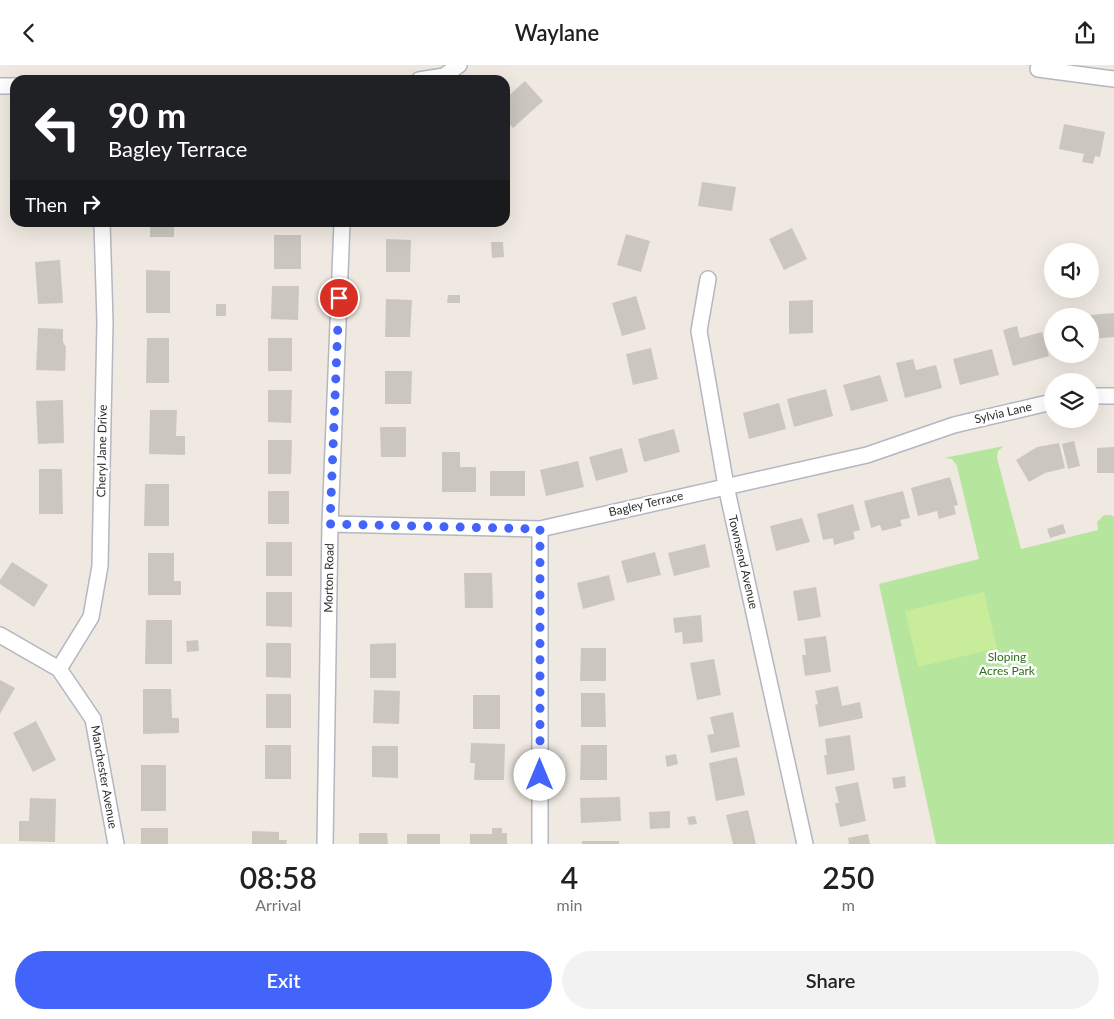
<!DOCTYPE html>
<style>
body{margin:0;font-family:Lato,sans-serif;background:#f2f2f2;color:#202124;height:100vh;display:flex;flex-direction:column;font-size:19px;white-space:nowrap}
*{box-sizing:border-box;margin:0}
p{font-size:16px;color:#757577}
.icon{flex:none;width:28px;height:28px;fill:none;stroke:currentColor;stroke-width:2;stroke-linecap:round;stroke-linejoin:round}
.map{position:relative;height:779px;overflow:hidden}
.sheet{display:flex;flex-direction:column;background:#fff;flex:1}
.sheet>*{flex:none}
.guide{position:absolute;left:10px;top:10px;width:500px;height:152px;border-radius:15px;box-shadow:0 5px 20px #0002;background:#202124;color:#fff;overflow:hidden}
.buttons{position:absolute;left:1044px;top:178px;display:grid;gap:10px}
.buttons a{display:grid;place-items:center;width:55px;height:55px;border-radius:50%;background:#fff;box-shadow:0 5px 20px #0002;font-size:25px}
.pin{position:absolute;display:grid;place-items:center;width:42px;height:42px;color:#fff;margin:-21px;border:2px solid #fff;border-radius:50%;box-shadow:0 1px 5px #0007}
.me{position:absolute;width:55px;margin:-28px;rotate:0deg;stroke-linejoin:round;filter:drop-shadow(0 0 4px #0008)}
.turn{display:flex;align-items:center;gap:18px;height:105px;padding:0 15px;font-size:22px}
.turn .icon{width:65px;height:65px;stroke-width:2.5}
.turn b{display:block;font-size:35px;line-height:42px}
.then{display:flex;align-items:center;height:48px;padding:0 15px;background:#0003;gap:10px;font-size:19px}
.eta{display:flex;justify-content:space-evenly;align-items:center;height:85px;text-align:center}
.eta b{font-size:30px;font-weight:600;line-height:35px}
.cta{display:flex;gap:10px;margin-top:auto;padding:10px 15px}
.cta a{flex:1;height:58px;border-radius:30px;background:#4264fb;color:#fff;font-size:20px;font-weight:600;line-height:58px;text-align:center}
.cta a+a{background:#f2f2f2;color:#202124}
header{display:flex;justify-content:space-between;align-items:center;height:65px;padding:0 15px;background:#fff;font-size:22px;font-weight:600}
.map>svg:first-child{display:block}
</style>
<header><svg class="icon" aria-label="back" viewBox="0 0 24 24"><path d="M15 5l-7 7 7 7"/></svg>Waylane<svg class="icon" aria-label="share" viewBox="0 0 24 24"><path d="M12 15V3M7 8l5-5 5 5M5 13v7h14v-7"/></svg></header>
<div class="map">
<svg width="1114" height="779" viewBox="0 0 1114 779">
<rect width="100%" height="100%" fill="#efe9e1"/>
<!-- green -->
<polygon fill="#b6e59e" points="1004,381 998,386 997,393 1021,484 1098,465 1097,457 1104,450 1111,450 1114,452 1114,779 936,779 879,519 979,494 957,401 952,394 944,393"/>
<!-- pitch -->
<polygon fill="#c9ec9a" points="984,527 997,583 918,602 905,546"/>
<!-- building -->
<g fill="#cbc7bf">
<polygon points="525,16 543,36 513,63 505,54 505,34"/>
<polygon points="1064,59 1105,67 1100,92 1095,91 1093,99 1082,97 1084,89 1059,84"/>
<polygon points="702,117 736,122 732,146 698,141"/>
<rect x="150" y="158" width="24" height="14"/>
<polygon points="792,163 807,194 784,205 769,174"/>
<polygon points="626,169 650,176 641,207 617,200"/>
<rect x="274" y="170" width="27" height="34"/>
<polygon points="386,174 411,175 410,207 386,207"/>
<polygon points="491,177 503,177 504,192 492,193"/>
<polygon points="60,195 63,238 38,239 35,197"/>
<polygon points="146,205 170,206 170,248 146,248"/>
<polygon points="272,221 299,221 298,255 271,254"/>
<polygon points="448,230 460,230 460,238 447,238"/>
<polygon points="636,231 646,264 622,271 612,238"/>
<polygon points="386,234 412,235 410,272 385,272"/>
<polygon points="813,235 813,268 789,269 789,236"/>
<rect x="216" y="239" width="10" height="12"/>
<polygon points="1114,248 1114,272 1090,274 1090,250"/>
<polygon points="1017,261 1020,273 1042,267 1049,291 1013,301 1003,265"/>
<polygon points="38,263 63,264 63,277 66,282 65,306 36,305"/>
<polygon points="147,273 169,273 169,318 146,318"/>
<rect x="268" y="273" width="24" height="33"/>
<polygon points="651,283 658,314 633,320 626,289"/>
<polygon points="992,284 999,310 960,320 953,294"/>
<polygon points="913,294 916,305 936,300 942,323 905,333 896,298"/>
<polygon points="385,306 412,306 411,339 385,339"/>
<polygon points="880,310 888,336 851,346 843,320"/>
<polygon points="826,324 833,351 794,362 787,334"/>
<polygon points="268,325 292,325 291,358 268,357"/>
<polygon points="63,335 64,378 38,379 36,336"/>
<polygon points="779,338 786,364 749,374 743,348"/>
<polygon points="150,345 177,345 176,371 185,371 185,390 149,389"/>
<polygon points="380,362 406,362 406,392 381,392"/>
<polygon points="674,364 680,387 644,397 638,374"/>
<polygon points="268,375 292,375 291,409 268,409"/>
<polygon points="1074,376 1080,401 1068,404 1062,379"/>
<polygon points="1059,378 1065,403 1045,408 1029,417 1016,395 1037,382"/>
<polygon points="1114,382 1114,408 1097,408 1097,383"/>
<polygon points="622,383 628,407 596,416 589,392"/>
<polygon points="442,387 460,387 460,402 476,402 476,427 442,427"/>
<polygon points="578,396 584,422 546,431 540,405"/>
<polygon points="39,404 62,404 63,449 39,449"/>
<rect x="490" y="406" width="35" height="25"/>
<polygon points="950,412 958,440 954,441 956,449 939,454 937,446 918,451 911,423"/>
<polygon points="145,419 169,419 169,461 144,461"/>
<rect x="268" y="426" width="21" height="33"/>
<polygon points="903,426 910,453 900,455 902,461 882,466 880,460 871,463 864,436"/>
<polygon points="853,439 860,465 853,467 855,474 834,480 833,473 823,475 817,449"/>
<polygon points="802,453 810,477 776,486 770,461"/>
<polygon points="1063,459 1066,468 1050,473 1047,464"/>
<rect x="266" y="477" width="26" height="34"/>
<polygon points="705,479 710,502 674,511 668,488"/>
<polygon points="655,487 661,510 627,518 621,496"/>
<polygon points="148,488 174,488 174,516 181,516 181,530 148,530"/>
<polygon points="12,497 48,520 34,542 0,519 0,515"/>
<polygon points="464,508 492,508 493,543 465,543"/>
<polygon points="609,510 615,535 583,544 577,518"/>
<polygon points="816,522 821,552 798,556 793,526"/>
<polygon points="266,527 292,527 292,562 266,561"/>
<polygon points="701,550 703,577 683,579 682,567 675,568 673,553"/>
<polygon points="146,555 172,555 172,599 145,599"/>
<polygon points="826,571 831,607 805,611 802,590 806,590 804,574"/>
<polygon points="198,575 199,586 187,587 186,576"/>
<polygon points="266,578 291,578 291,613 266,612"/>
<polygon points="396,578 396,613 370,613 370,579"/>
<polygon points="581,583 606,583 606,616 580,616"/>
<polygon points="714,594 721,630 697,635 690,598"/>
<polygon points="0,615 15,623 0,649"/>
<polygon points="838,621 842,641 860,637 863,653 819,662 815,640 818,639 815,626"/>
<polygon points="143,624 171,624 172,653 179,653 179,668 143,669"/>
<polygon points="374,625 400,626 399,659 373,658"/>
<polygon points="581,628 605,628 606,662 581,662"/>
<rect x="266" y="629" width="25" height="34"/>
<rect x="473" y="630" width="27" height="34"/>
<polygon points="733,647 740,682 711,688 707,670 714,669 710,652"/>
<polygon points="36,656 56,695 33,707 13,668"/>
<polygon points="850,670 855,705 827,710 824,690 827,690 825,674"/>
<polygon points="471,678 505,679 504,715 474,715 475,698 470,698"/>
<rect x="265" y="680" width="26" height="34"/>
<polygon points="581,680 607,680 607,715 580,715"/>
<polygon points="372,681 398,681 398,713 372,712"/>
<polygon points="676,689 678,699 667,702 665,691"/>
<polygon points="737,692 745,730 716,736 709,698"/>
<rect x="141" y="700" width="25" height="46"/>
<polygon points="905,711 906,722 894,724 892,713"/>
<polygon points="858,717 866,756 840,762 835,738 839,738 835,722"/>
<polygon points="620,732 621,756 581,758 580,733"/>
<polygon points="30,733 56,734 55,777 19,776 19,756 29,756"/>
<polygon points="748,745 756,779 733,779 726,750"/>
<polygon points="670,746 670,763 650,764 649,747"/>
<polygon points="695,751 697,759 689,760 687,752"/>
<rect x="141" y="763" width="27" height="16"/>
<polygon points="492,763 502,763 502,768 507,768 507,779 470,779 470,769 492,769"/>
<polygon points="252,766 279,767 279,775 287,775 286,779 252,779"/>
<polygon points="359,768 387,768 388,779 359,779"/>
<rect x="407" y="769" width="33" height="10"/>
<polygon points="868,769 870,779 849,779 848,773"/>
<rect x="582" y="776" width="37" height="3"/>
</g>
<g fill="none" stroke-linecap="round" stroke-linejoin="round">
<defs>
<g id="minor">
<polyline points="1038,4 1114,14"/>
<polyline points="419,15 444,11 459,0"/>
<polyline points="0,21 15,21"/>
<polyline points="708,214 699,266 726,421 805,779"/>
<polyline points="1090,331 1114,331"/>
<polyline points="330,459 540,464 867,390 954,360 1052,337"/>
<polyline points="540,464 540,779"/>
<polyline points="0,570 59,604 93,654 116,779"/>
<polyline points="59,604 91,552 100,501 105,257 102,158"/>
<polyline points="325,779 330,459 342,158"/>
</g>
</defs>
<!-- minor casing -->
<use href="#minor" stroke="#b4b7c1" stroke-width="18"/>
<!-- minor -->
<use href="#minor" stroke="#fff" stroke-width="15"/>
</g>
<g fill="none" stroke-linecap="round" stroke-linejoin="round">
<!-- route -->
<polyline stroke="#4264fb" stroke-width="9" stroke-dasharray="0 16.2" points="339,233 330,459 540,464 540,710"/>
</g>
<g text-anchor="middle" stroke-width="5" stroke-linejoin="round" paint-order="stroke">
<!-- street labels -->
<g font-size="12" fill="#2e2e2e" stroke="#fff">
<text transform="translate(1003 348) rotate(-13)" y="4">Sylvia Lane</text>
<text transform="translate(102 386) rotate(-89)" y="4">Cheryl Jane Drive</text>
<text transform="translate(646 439) rotate(-13)" y="4">Bagley Terrace</text>
<text transform="translate(743 497) rotate(77)" y="4">Townsend Avenue</text>
<text transform="translate(329 513) rotate(-89)" y="4">Morton Road</text>
<text transform="translate(104 712) rotate(80)" y="4">Manchester Avenue</text>
</g>
<!-- park labels -->
<g font-size="12" fill="#2c6e1b" stroke="#fff">
<text x="1007" y="596">Sloping<tspan x="1007" dy="14">Acres Park</tspan></text>
</g>
</g>
</svg>
<div class="buttons">
<a><svg class="icon" aria-label="sound" viewBox="0 0 24 24"><path d="M4 9h4l5-4v14l-5-4H4zM17 9q2 3 0 6"/></svg></a>
<a><svg class="icon" aria-label="search" viewBox="0 0 24 24"><circle cx="10" cy="10" r="6"/><path d="M15 15l6 6"/></svg></a>
<a><svg class="icon" aria-label="layers" viewBox="0 0 24 24"><path d="M12 4l9 5-9 5-9-5zM3 14l9 5 9-5"/></svg></a>
</div>
<div class="pin" style="left:339px;top:233px;background:#d93025"><svg class="icon" aria-label="arrive" viewBox="0 0 24 24"><path d="M6 21V4h12l-3 4 3 4H6"/></svg></div>
<svg class="me" style="left:540px;top:710px" viewBox="-20 -20 40 40"><circle r="19" fill="#fff"/><path d="M0-13L10 11 0 6-10 11z" fill="#4264fb"/></svg>
<div class="guide">
<div class="turn"><svg class="icon" aria-label="left" viewBox="0 0 24 24"><path d="M17 20v-9H6M10 6l-5 5 5 5"/></svg><div><b>90 m</b>Bagley Terrace</div></div>
<div class="then">Then<svg class="icon" aria-label="right" viewBox="0 0 24 24"><path d="M7 20v-9h11M14 6l5 5-5 5"/></svg></div>
</div>
</div>
<section class="sheet">
<div class="eta">
<div><b>08:58</b><p>Arrival</p></div>
<div><b>4</b><p>min</p></div>
<div><b>250</b><p>m</p></div>
</div>
<div class="cta"><a>Exit</a><a>Share</a></div>
</section>
